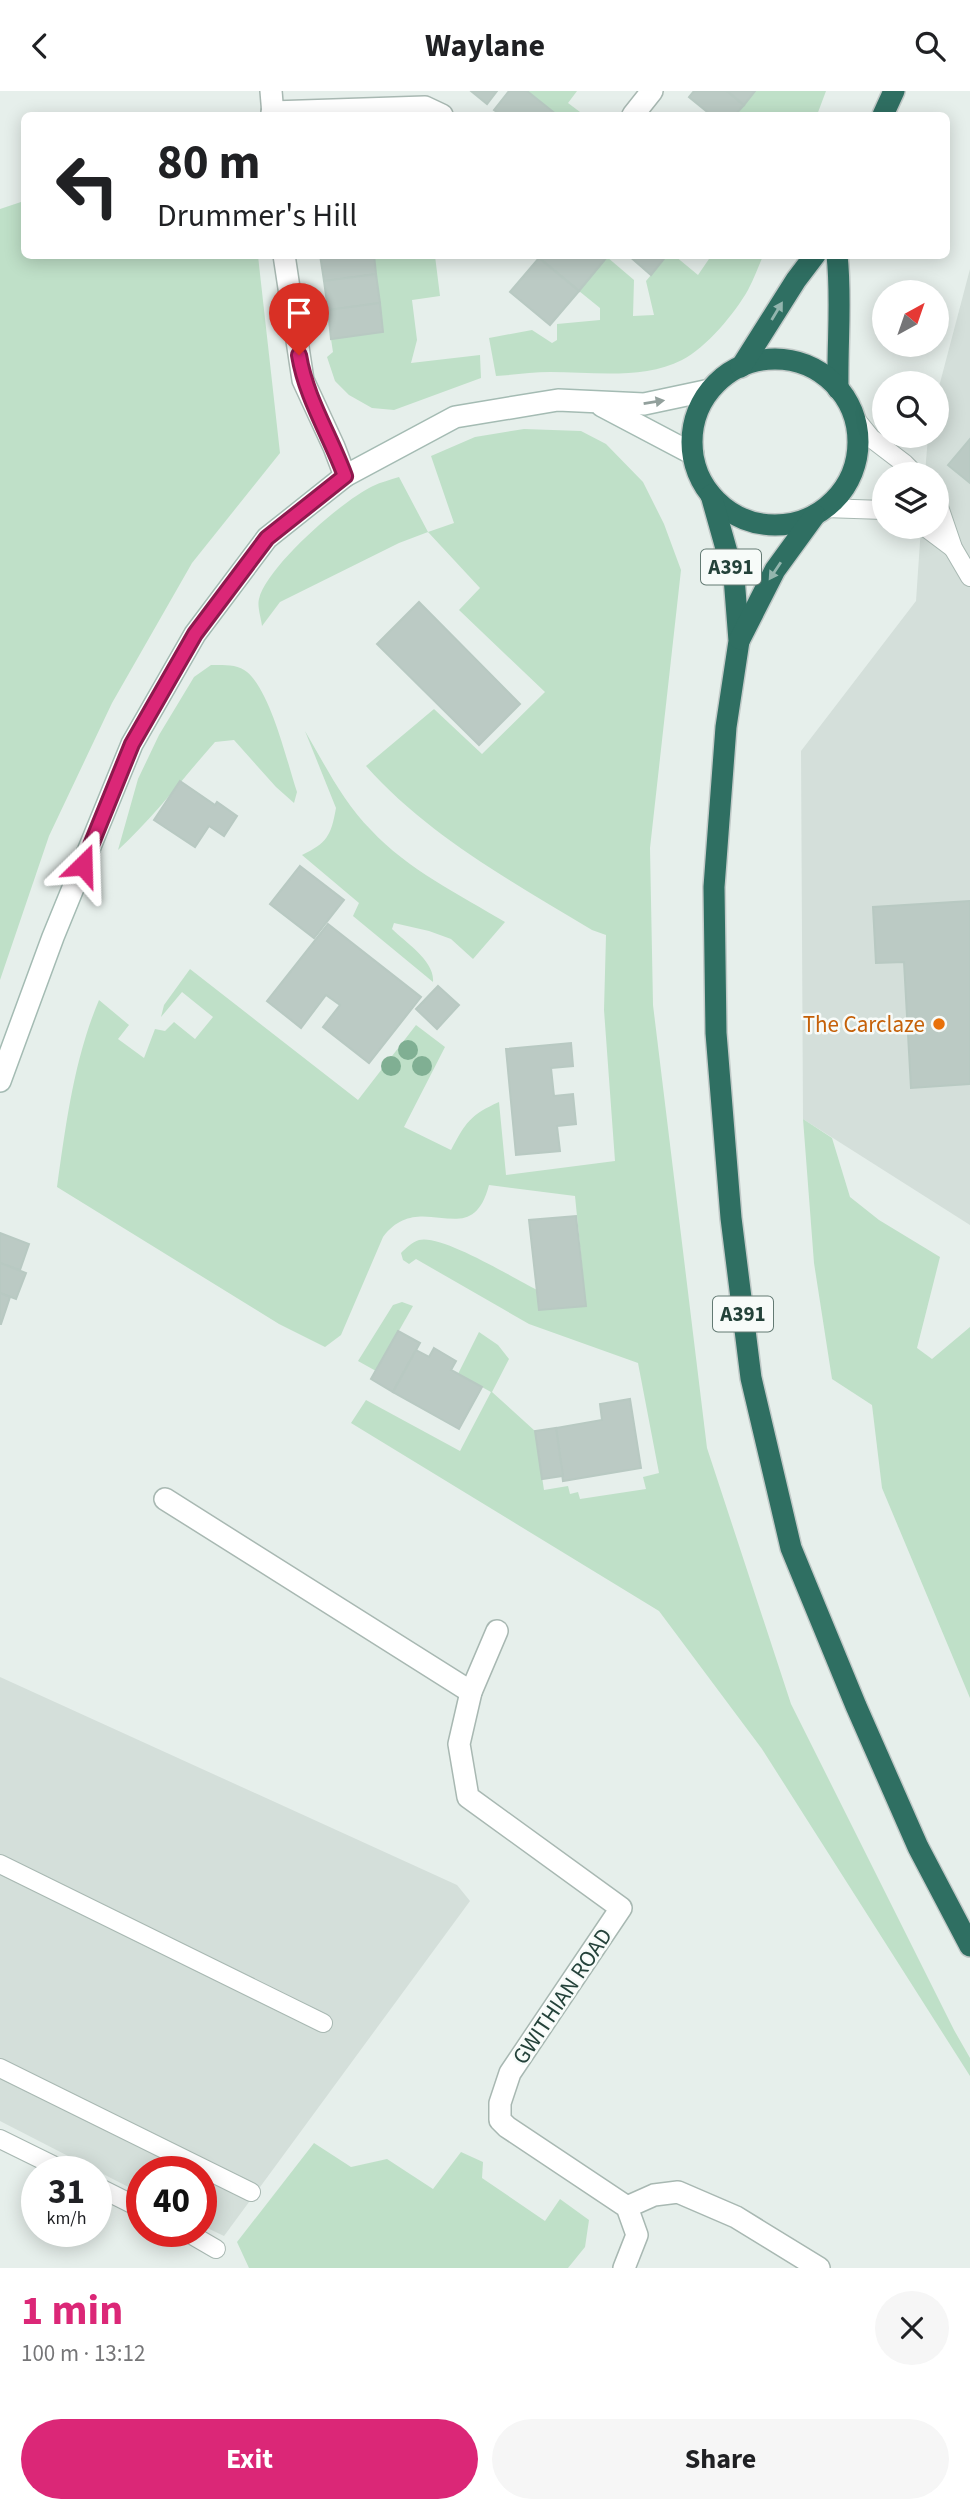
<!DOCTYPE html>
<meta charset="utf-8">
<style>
body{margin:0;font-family:"Source Sans 3",sans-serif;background:#f6f6f6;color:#202124;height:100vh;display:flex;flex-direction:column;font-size:26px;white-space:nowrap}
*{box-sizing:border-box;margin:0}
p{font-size:23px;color:#757577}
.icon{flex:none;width:38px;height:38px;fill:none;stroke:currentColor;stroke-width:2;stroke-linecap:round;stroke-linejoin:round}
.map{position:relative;height:2177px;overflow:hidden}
.side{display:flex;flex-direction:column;background:#fff;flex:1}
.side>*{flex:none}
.hud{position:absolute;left:21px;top:21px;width:929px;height:147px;border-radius:10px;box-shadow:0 4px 18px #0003;background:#fff;color:#202124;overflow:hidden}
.needle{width:46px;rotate:40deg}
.controls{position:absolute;left:872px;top:189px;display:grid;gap:14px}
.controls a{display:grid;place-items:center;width:77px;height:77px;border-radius:50%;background:#fff;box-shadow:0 4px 18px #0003;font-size:35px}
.speed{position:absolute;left:21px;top:2065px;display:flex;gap:14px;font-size:35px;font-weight:700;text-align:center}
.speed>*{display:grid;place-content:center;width:91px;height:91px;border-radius:50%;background:#fff;box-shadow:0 4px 18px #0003;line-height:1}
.speed small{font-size:18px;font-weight:400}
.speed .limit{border:10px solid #d22;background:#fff;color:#111}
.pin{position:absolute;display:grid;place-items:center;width:60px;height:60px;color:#fff;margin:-72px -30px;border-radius:50% 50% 50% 0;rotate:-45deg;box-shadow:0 0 7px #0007}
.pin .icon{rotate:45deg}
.me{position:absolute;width:77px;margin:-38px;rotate:22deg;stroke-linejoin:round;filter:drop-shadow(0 0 5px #0008)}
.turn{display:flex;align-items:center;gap:24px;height:147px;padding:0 21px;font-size:32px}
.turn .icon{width:91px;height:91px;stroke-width:2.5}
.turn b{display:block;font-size:49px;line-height:60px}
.round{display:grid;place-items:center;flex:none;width:74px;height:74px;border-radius:37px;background:#f6f6f6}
.head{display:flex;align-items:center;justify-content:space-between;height:119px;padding:0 21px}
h1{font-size:42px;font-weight:700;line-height:52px;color:#db2777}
.cta{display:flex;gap:14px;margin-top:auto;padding:14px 21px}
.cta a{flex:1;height:80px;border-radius:42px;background:#db2777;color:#fff;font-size:28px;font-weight:700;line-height:80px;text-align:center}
.cta a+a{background:#f6f6f6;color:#202124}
header{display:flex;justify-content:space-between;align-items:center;height:91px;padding:0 21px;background:#fff;font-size:32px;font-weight:700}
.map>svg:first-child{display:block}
</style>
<header><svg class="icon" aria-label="back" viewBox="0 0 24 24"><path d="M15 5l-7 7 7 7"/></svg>Waylane<svg class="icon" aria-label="search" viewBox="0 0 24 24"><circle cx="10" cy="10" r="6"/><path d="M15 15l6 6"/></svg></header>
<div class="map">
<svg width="970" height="2177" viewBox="0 0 970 2177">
<rect width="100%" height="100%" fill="#e6efeb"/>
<!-- built -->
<g fill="#d4dfda">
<polygon points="970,178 970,1134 803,1028 801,660 916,510 921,436 936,436 936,383 925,383 928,345 936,345 936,307"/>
<polygon points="0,1586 457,1794 470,1810 224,2145 201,2134 201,2081 142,2081 142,2103 0,2030"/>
</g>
<!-- green -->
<g fill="#bfe0c8">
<polygon points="527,0 577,0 568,12 584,24 557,24"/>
<polygon points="755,0 826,0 817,24 735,24"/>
<polygon points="24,110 24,164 258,165 280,362 192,472 112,612 49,745 0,889 0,118"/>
<polygon points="374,165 435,165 440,205 412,209 417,249 411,272 480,264 481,287 394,319 372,317 349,304 335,290 327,266 333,261 331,248 383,241"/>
<path d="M 667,165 L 675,165 L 698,184 L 711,165 L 763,165 C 758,176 754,188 748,199 C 735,222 706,257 682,269 C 643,289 592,281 550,281 C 532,281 514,284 496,285 L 489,247 L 532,239 L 552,252 L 557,249 L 557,233 L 600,229 L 600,217 L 579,200 L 607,166 L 634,189 L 633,225 L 654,224 L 646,190 Z"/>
<path d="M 524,338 L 581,340 L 606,353 L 643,391 L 664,433 L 681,479 L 650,757 L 653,914 L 707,1357 L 791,1613 L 954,1939 L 970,1967 L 970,1985 L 762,1658 L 659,1520 L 351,1332 L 366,1309 L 460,1360 L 491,1301 L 458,1283 L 479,1241 L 498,1254 L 509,1268 L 492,1301 L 535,1340 L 544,1399 L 568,1395 L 570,1403 L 578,1401 L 580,1408 L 646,1398 L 643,1386 L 659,1382 L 638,1272 L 529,1233 L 416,1168 L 409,1173 L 403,1169 L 401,1162 C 406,1157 412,1151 419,1149 C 442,1143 513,1187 537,1199 L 539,1219 L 586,1215 L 575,1105 L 489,1094 C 471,1164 421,1095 383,1146 L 341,1244 L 325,1256 L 279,1233 L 57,1096 C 66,1033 74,968 99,909 L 129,934 L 118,948 L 144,967 L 155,938 L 165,940 L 174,931 L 195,948 L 213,926 L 182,901 L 161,926 L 164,914 L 190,878 L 358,1009 L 416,934 L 445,956 L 404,1036 L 451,1059 C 466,1031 470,1024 499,1011 L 506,1084 L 615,1070 L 604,919 L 606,844 L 592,839 C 513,791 428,745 366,675 L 434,618 L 482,663 L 545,601 L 459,519 L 480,497 L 428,441 L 399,452 L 280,511 L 262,535 C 261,527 257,515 259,508 C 267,475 343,409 373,395 C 381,391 390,389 399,386 L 428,441 L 454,432 L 431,365 L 475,346 Z"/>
<path d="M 211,574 C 223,574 238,573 247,581 C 271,601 287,671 297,701 L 294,712 L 276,696 L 234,649 L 215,651 C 183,687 154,726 118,759 L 138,688 L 159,644 L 194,586 Z"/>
<path d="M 305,640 C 325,674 343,711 371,739 C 407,778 460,804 505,831 L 473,868 L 451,848 L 429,840 L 394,832 L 392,838 C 406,852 435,870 433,891 L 353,825 L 359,812 L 302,764 C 327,752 331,745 336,717 Z"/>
<polygon points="803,1028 832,1047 850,1106 879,1129 940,1166 917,1257 932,1268 970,1236 970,1607 882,1397 872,1314 832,1288 814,1172"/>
<polygon points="402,1211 413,1215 376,1280 358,1270 393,1214"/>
<polygon points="314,2052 351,2076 387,2068 433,2098 461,2061 483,2071 482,2087 545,2130 560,2108 589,2129 585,2156 568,2177 249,2177 237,2151"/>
</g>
<!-- building -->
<g fill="#bbcac4" stroke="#b8c9c2" stroke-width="2">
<polygon points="471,0 497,0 487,13"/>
<polygon points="509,0 527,0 557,24 501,24 494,19"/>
<polygon points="694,0 727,0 744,14 735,24 711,24 689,6"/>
<polygon points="727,0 755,0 744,14"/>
<polygon points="320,164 374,164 376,183 324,190"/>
<polygon points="541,164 605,164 607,166 579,200 539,167"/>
<polygon points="628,164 667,164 651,184"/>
<polygon points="539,167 579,200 550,234 510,201"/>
<polygon points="376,183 380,212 328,219 324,190"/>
<polygon points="380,212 383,241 331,248 328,219"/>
<polygon points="970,348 970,392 948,374"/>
<polygon points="419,511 520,613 479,654 377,553"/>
<polygon points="180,690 215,714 217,711 237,725 224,745 209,735 195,756 154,729"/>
<polygon points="300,775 344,809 314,847 270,813"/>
<polygon points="970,810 970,993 911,997 904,871 876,872 873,816"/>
<polygon points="328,833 421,906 369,972 323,936 340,914 326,904 301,937 267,910"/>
<polygon points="438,895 459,914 437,938 416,918"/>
<polygon points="571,952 573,975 551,977 554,1005 573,1003 576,1033 557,1035 560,1060 516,1064 506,958"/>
<polygon points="576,1125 586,1215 539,1219 529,1129"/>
<polygon points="0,1142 29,1153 20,1179 0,1172"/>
<polygon points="0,1172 26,1182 16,1208 0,1202"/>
<polygon points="0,1202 10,1206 1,1233 0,1233"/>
<polygon points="398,1240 420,1252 393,1301 371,1288"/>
<polygon points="434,1257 456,1270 451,1279 482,1296 459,1338 393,1301 416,1259 429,1266"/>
<polygon points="630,1308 641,1377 563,1390 556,1337 602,1329 600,1313"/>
<polygon points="556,1337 563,1385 542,1388 535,1340"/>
</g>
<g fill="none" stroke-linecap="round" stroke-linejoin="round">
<defs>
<g id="lane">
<polyline points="854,326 871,347 905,373 915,383"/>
<polyline points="936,407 953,457 970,486"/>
<polyline points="824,417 884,419"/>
<polyline points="925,436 953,457"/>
<polyline points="0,1773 323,1932"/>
<polyline points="0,1977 251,2101"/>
<polyline points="0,2048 67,2081"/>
<polyline points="96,2095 142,2118"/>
<polyline points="185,2140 216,2158"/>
</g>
<g id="street">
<polyline points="271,0 273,24"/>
<polyline points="272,21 425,16 442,24"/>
<polyline points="633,24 652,0"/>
<polyline points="284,164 303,289 334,356 345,385"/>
<polyline points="165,1408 471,1601"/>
<polyline points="497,1540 471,1601 459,1653 468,1706 621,1817 510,1982 500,2012 500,2029 507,2036 627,2116 637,2144 624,2177"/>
<polyline points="627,2116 654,2104 678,2101 736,2126 819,2177"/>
</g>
<g id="secondary">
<polyline points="602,315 693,363"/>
<polyline points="0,990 53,846 132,653 195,543 267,447 345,385 455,326 558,309 644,313 710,299"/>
</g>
<g id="highway">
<polyline points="883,24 894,0"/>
<path d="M 837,164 C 842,209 837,252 838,298"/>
<circle cx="775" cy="351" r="83"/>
<polyline points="741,276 796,189 815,164"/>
<polyline points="711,404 734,486 739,550 726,636 714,796 716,942 731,1127 751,1287 791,1457 856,1615 918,1756 970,1855"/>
<polyline points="740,548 775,479 815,424"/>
</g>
</defs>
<!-- lane casing -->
<use href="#lane" stroke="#a8b8b2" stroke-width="20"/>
<!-- street casing -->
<use href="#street" stroke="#a8b8b2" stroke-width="24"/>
<!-- secondary casing -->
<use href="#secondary" stroke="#a4bbb3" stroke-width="24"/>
<!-- highway casing -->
<use href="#highway" stroke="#c2cac8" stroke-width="24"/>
<!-- lane -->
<use href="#lane" stroke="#fff" stroke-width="18"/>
<!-- street -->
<use href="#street" stroke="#fff" stroke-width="21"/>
<!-- secondary -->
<use href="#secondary" stroke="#fff" stroke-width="21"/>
<!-- highway -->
<use href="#highway" stroke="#2f6f62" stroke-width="21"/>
</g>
<!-- trees -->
<g fill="#80af93">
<circle cx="408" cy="959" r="10"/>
<circle cx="391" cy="975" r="10"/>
<circle cx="422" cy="975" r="10"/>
</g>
<!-- one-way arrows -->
<defs><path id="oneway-solid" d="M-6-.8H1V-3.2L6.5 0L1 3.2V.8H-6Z" transform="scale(1.75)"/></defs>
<g fill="#93b5ae">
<use href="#oneway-solid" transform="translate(777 220) rotate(-59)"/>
<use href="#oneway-solid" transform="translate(775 480) rotate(124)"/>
</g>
<use fill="#92a09c" href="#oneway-solid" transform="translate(654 311) rotate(-9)"/>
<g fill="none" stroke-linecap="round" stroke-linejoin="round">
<defs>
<path id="route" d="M 83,774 L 132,653 L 195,543 L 267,447 L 345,385 C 330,344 306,307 299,264"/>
</defs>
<!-- route casing -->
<use href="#route" stroke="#8e194d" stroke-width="18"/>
<!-- route -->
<use href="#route" stroke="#db2777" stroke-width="12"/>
</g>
<!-- markers -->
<circle fill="#e8710a" stroke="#f7fbf9" stroke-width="2.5" cx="939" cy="933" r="7"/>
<g text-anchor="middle" stroke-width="5" stroke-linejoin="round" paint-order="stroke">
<!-- shield labels -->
<g fill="#f7fbf9" stroke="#637a73" stroke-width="2">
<rect x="701" y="458.5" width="60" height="35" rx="5"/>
<rect x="713" y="1205.5" width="60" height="35" rx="5"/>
</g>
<g font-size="21" font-weight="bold" fill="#24423a">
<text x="731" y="483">A391</text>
<text x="743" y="1230">A391</text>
</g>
<!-- food labels -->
<g font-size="23" fill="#c56008" stroke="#f7fbf9" text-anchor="end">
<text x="925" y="941">The Carclaze</text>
</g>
<!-- street labels -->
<g font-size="23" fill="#24423a" stroke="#f7fbf9">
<text transform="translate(562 1905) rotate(-56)" y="8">GWITHIAN ROAD</text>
</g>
</g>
</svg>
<div class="controls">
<a><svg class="needle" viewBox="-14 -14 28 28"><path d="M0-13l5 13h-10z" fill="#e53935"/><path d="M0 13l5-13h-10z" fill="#757577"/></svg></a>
<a><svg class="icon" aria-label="search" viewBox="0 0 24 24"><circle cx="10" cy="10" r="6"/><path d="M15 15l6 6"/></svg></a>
<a><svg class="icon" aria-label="layers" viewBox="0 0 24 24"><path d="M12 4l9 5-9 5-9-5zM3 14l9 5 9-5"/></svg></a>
</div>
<div class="speed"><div>31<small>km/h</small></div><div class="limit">40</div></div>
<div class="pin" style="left:299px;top:264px;background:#d93025"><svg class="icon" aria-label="arrive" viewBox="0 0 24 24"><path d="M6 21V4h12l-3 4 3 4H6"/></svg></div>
<svg class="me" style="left:83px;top:774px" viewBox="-20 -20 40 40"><path d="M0-17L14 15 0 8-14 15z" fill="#db2777" stroke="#fff" stroke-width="4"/></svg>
<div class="hud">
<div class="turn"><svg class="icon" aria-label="left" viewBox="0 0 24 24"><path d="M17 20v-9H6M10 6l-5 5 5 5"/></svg><div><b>80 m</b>Drummer's Hill</div></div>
</div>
</div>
<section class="side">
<div class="head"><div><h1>1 min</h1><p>100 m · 13:12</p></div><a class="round"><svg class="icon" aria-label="close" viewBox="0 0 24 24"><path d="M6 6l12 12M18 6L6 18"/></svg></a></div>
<div class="cta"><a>Exit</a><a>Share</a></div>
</section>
